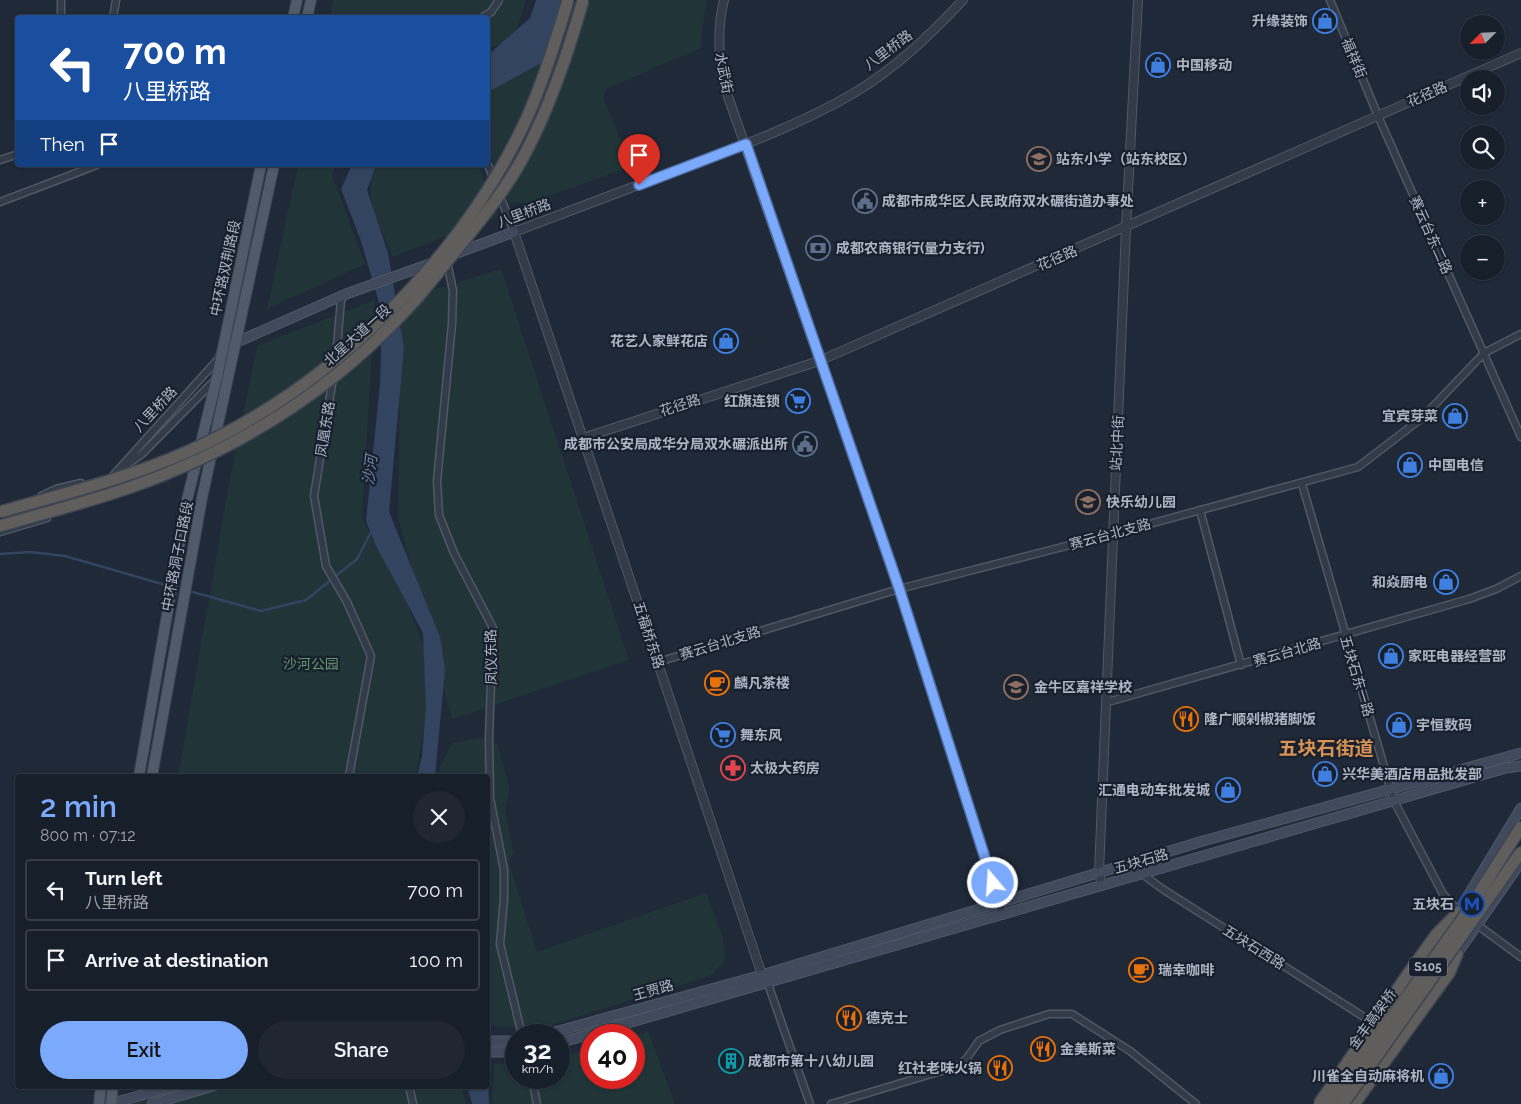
<!DOCTYPE html>
<meta charset="utf-8">
<style>
body{margin:0;font-family:Raleway,"Noto Sans SC",sans-serif;background:#202732;color:#f1f3f6;height:100vh;display:flex;flex-direction:column;font-size:19px;white-space:nowrap}
*{box-sizing:border-box;margin:0}
p{font-size:16px;color:#9ea2a8}
.icon{flex:none;width:28px;height:28px;fill:none;stroke:currentColor;stroke-width:2;stroke-linecap:round;stroke-linejoin:round}
.map{position:relative;flex:1;overflow:hidden}
.drawer{position:absolute;left:15px;top:774px;width:475px;height:315px;display:flex;flex-direction:column;background:#171f2a;border-radius:5px;box-shadow:0 1px 4px #0004,0 0 0 1px #363d47}
.drawer>*{flex:none}
.banner{position:absolute;left:15px;top:15px;width:475px;height:152px;border-radius:5px;box-shadow:0 1px 4px #0004,0 0 0 1px #363d47;background:#1a4fa0;color:#fff;overflow:hidden}
.needle{width:32px;rotate:246deg}
.tools{position:absolute;left:1460px;top:15px;display:grid;gap:10px}
.tools a{display:grid;place-items:center;width:45px;height:45px;border-radius:50%;background:#171f2a;box-shadow:0 1px 4px #0004,0 0 0 1px #363d47;font-size:25px}
.speed{position:absolute;left:505px;top:1024px;display:flex;gap:10px;font-size:25px;font-weight:700;text-align:center}
.speed>*{display:grid;place-content:center;width:65px;height:65px;border-radius:50%;background:#171f2a;box-shadow:0 1px 4px #0004,0 0 0 1px #363d47;line-height:1}
.speed small{font-size:12px;font-weight:400}
.speed .limit{border:8px solid #d22;background:#fff;color:#111}
.pin{position:absolute;display:grid;place-items:center;width:42px;height:42px;color:#fff;margin:-51px -21px;border-radius:50% 50% 50% 0;rotate:-45deg;box-shadow:0 0 5px #0007}
.pin .icon{rotate:45deg}
.me{position:absolute;width:55px;margin:-28px;rotate:342deg;stroke-linejoin:round;filter:drop-shadow(0 0 4px #0008)}
.turn{display:flex;align-items:center;gap:18px;height:105px;padding:0 25px;font-size:22px}
.turn .icon{width:65px;height:65px;stroke-width:2.5}
.turn b{display:block;font-size:35px;line-height:42px}
.then{display:flex;align-items:center;height:48px;padding:0 25px;background:#0003;gap:10px;font-size:19px}
.round{display:grid;place-items:center;flex:none;width:52px;height:52px;border-radius:26px;background:#202732}
.overview{display:flex;align-items:center;justify-content:space-between;height:85px;padding:0 25px}
h1{font-size:30px;font-weight:600;line-height:38px;color:#7ba9fc}
.button{display:flex;gap:10px;margin-top:auto;padding:10px 25px}
.button a{flex:1;height:58px;border-radius:30px;background:#7ba9fc;color:#111;font-size:20px;font-weight:600;line-height:58px;text-align:center}
.button a+a{background:#202732;color:#f1f3f6}
ul{padding:0;list-style:none}
li{display:flex;align-items:center;gap:15px;height:62px;margin:0 10px 8px;padding:0 15px;border:2px solid #363d47;border-radius:5px}
li div{flex:1}
li b{display:block;font-size:19px}
li em{font-style:normal}
.map>svg:first-child{display:block}
</style>
<div class="map">
<svg width="1521" height="1104" viewBox="0 0 1521 1104">
<rect width="100%" height="100%" fill="#1f2938"/>
<!-- green -->
<g fill="#213539">
<polygon points="333,0 526,0 515,36 488,50 488,18 330,18"/>
<polygon points="558,0 707,0 702,28 701,48 606,89 603,98 632,166 526,204 509,202 488,150 488,86"/>
<polygon points="298,165 336,165 332,175 365,264 267,309"/>
<path d="M 376,165 L 478,165 L 498,216 L 393,257 C 381,228 360,196 376,165 Z"/>
<polygon points="501,269 629,660 452,719 398,518 401,300"/>
<polygon points="375,300 362,518 408,606 424,647 427,709 416,776 178,776 231,473 257,346"/>
<polygon points="480,738 497,744 510,789 505,808 513,852 509,863 537,952 706,893 723,937 725,960 712,975 538,1029 488,1025 488,776 439,776 440,767 452,743"/>
<polygon points="648,1031 675,1104 492,1104 494,1064 516,1063 516,1078 559,1078 559,1058 591,1048 591,1078 634,1078 634,1036"/>
<polygon points="134,1086 461,1086 466,1104 133,1104"/>
</g>
<!-- water -->
<g fill="#324460">
<polygon points="536,0 573,0 554,56 488,92 488,55 530,18"/>
<polygon points="352,165 376,165 367,190 388,253 404,348 389,512 440,637 445,670 435,776 417,776 422,756 426,707 423,633 376,546 366,521 380,384 382,313 361,241 341,189"/>
<polygon points="488,1073 489,1104 472,1104 467,1086 488,1086"/>
</g>
<g fill="none" stroke-linecap="round" stroke-linejoin="round">
<!-- stream -->
<g stroke="#324460" stroke-width="2.5">
<polyline points="0,554 30,552 65,556 169,586"/>
<polyline points="189,591 261,611 306,600 357,559 372,530"/>
</g>
<defs>
<g id="minor">
<polyline points="61,0 61,18"/>
<polyline points="1330,0 1378,116 1521,437"/>
<polyline points="113,18 116,0"/>
<polyline points="481,18 491,12 499,0"/>
<polyline points="0,160 18,154"/>
<polyline points="488,165 514,232"/>
<polyline points="0,202 97,165"/>
<polyline points="447,261 453,291 452,324 437,481 439,515 454,553 493,628 489,738 490,798 504,870 504,899 500,944 522,1035"/>
<polyline points="336,358 341,300 345,295"/>
<polyline points="333,378 314,496 326,566 347,602 371,656 349,776"/>
<polyline points="125,466 143,453 215,380"/>
<polyline points="1302,484 1394,801 1443,894 1461,914"/>
<polyline points="41,496 56,489 81,483"/>
<polyline points="91,496 100,490 220,357"/>
<polyline points="1200,510 1241,665"/>
<polyline points="31,511 88,492"/>
<polyline points="0,532 47,518"/>
<polyline points="658,662 899,589 1113,534 1358,467 1422,418 1484,353 1521,334"/>
<polyline points="1108,702 1469,599 1496,589 1521,576"/>
<polyline points="1129,864 1161,888 1375,1024"/>
<polyline points="1476,924 1521,957"/>
<polyline points="768,984 810,1104"/>
<polyline points="532,1078 537,1104"/>
<polyline points="409,1086 413,1104"/>
<polyline points="831,1104 958,1066 967,1058 979,1041 1000,1030 1049,1014 1072,1014 1130,1051 1196,1104"/>
</g>
<g id="tertiary">
<path d="M 724,0 C 717,28 719,54 723,82 L 899,589 L 1003,915"/>
<polyline points="583,438 819,361 1521,53"/>
<polyline points="1102,886 1099,872 1126,228 1138,0"/>
<path d="M 765,980 L 762,975 L 514,232 C 573,210 632,187 691,165 C 747,144 803,123 854,93 C 896,68 930,35 963,0"/>
</g>
<g id="secondary">
<polyline points="452,255 514,232"/>
<polyline points="221,355 237,342 346,294 435,262"/>
<polyline points="1455,917 1521,808"/>
<polyline points="1429,957 1448,928"/>
<polyline points="1454,958 1521,862"/>
<polyline points="544,1035 762,975 1203,841 1521,753"/>
<polyline points="488,1041 516,1041"/>
<polyline points="559,1043 1506,768 1521,766"/>
<polyline points="488,1052 516,1052"/>
<polyline points="109,1104 175,1086"/>
<polyline points="152,1104 213,1086"/>
</g>
<g id="primary">
<polyline points="293,18 297,0"/>
<polyline points="307,18 311,0"/>
<polyline points="139,776 187,500 217,377 261,165"/>
<polyline points="152,776 202,498 274,165"/>
<polyline points="99,1104 101,1086"/>
<polyline points="111,1104 113,1086"/>
</g>
<g id="trunk">
<polyline points="1408,974 1436,935 1459,912"/>
<polyline points="1354,1104 1449,973 1457,954"/>
</g>
</defs>
<!-- minor casing -->
<use href="#minor" stroke="#505866" stroke-width="9"/>
<!-- tertiary casing -->
<use href="#tertiary" stroke="#505866" stroke-width="10"/>
<!-- secondary casing -->
<use href="#secondary" stroke="#505866" stroke-width="11"/>
<!-- primary casing -->
<use href="#primary" stroke="#3c4452" stroke-width="12"/>
<!-- trunk casing -->
<use href="#trunk" stroke="#3d4553" stroke-width="14"/>
<!-- minor -->
<use href="#minor" stroke="#333b48" stroke-width="6"/>
<!-- tertiary -->
<use href="#tertiary" stroke="#333b48" stroke-width="8"/>
<!-- secondary -->
<use href="#secondary" stroke="#404a5c" stroke-width="9"/>
<!-- primary -->
<use href="#primary" stroke="#505a69" stroke-width="10"/>
<!-- trunk -->
<use href="#trunk" stroke="#605e5c" stroke-width="11"/>
<defs>
<g id="trunk-bridge">
<path d="M 0,512 C 63,494 129,478 189,451 C 330,388 459,262 525,122 C 543,83 556,41 568,0"/>
<path d="M 0,526 C 61,508 124,493 182,467 C 268,430 345,376 408,308 C 424,291 439,271 454,253 C 481,220 509,186 528,148 C 552,101 569,50 583,0"/>
<polyline points="1319,1104 1408,974"/>
<polyline points="1330,1104 1463,918 1521,827"/>
<polyline points="1343,1104 1521,852"/>
</g>
</defs>
<!-- trunk-bridge casing -->
<use href="#trunk-bridge" stroke="#3d4553" stroke-width="14" stroke-linecap="butt"/>
<!-- trunk-bridge -->
<use href="#trunk-bridge" stroke="#605e5c" stroke-width="11"/>
</g>
<g fill="none" stroke-linecap="round" stroke-linejoin="round">
<defs>
<polyline id="route" points="639,185 746,144 899,588 993,883"/>
</defs>
<!-- route casing -->
<use href="#route" stroke="#506ea4" stroke-width="12"/>
<!-- route -->
<use href="#route" stroke="#7ba9fc" stroke-width="9"/>
</g>
<!-- icons -->
<defs>
<symbol id="shop-ring" viewBox="-11 -11 22 22"><circle r="9.5" fill="#18202d" stroke="#3f7fe0" stroke-width="1.5"/><path d="M-5-2.5h2.3a2.7 3.5 0 0 1 5.4 0H5L5.5 6h-11ZM-1.5-2.5h3a1.5 2.3 0 0 0-3 0Z" fill="#3f7fe0"/></symbol>
<symbol id="school-ring" viewBox="-11 -11 22 22"><circle r="9.5" fill="#18202d" stroke="#8d6e63" stroke-width="1.5"/><path d="M0-5L7-2L0 1L-7-2ZM-4 1L0 2.5L4 1V4Q0 6-4 4Z" fill="#8d6e63"/></symbol>
<symbol id="civic-ring" viewBox="-11 -11 22 22"><circle r="9.5" fill="#18202d" stroke="#5c6f8a" stroke-width="1.5"/><path d="M-.6-6.5H3V-4.5H.6V-3L4-1V1h2V6H-6V1h2V-1L-.6-3ZM-1.2 2.5V6h2.4V2.5Z" fill="#5c6f8a"/></symbol>
<symbol id="bank-ring" viewBox="-11 -11 22 22"><circle r="9.5" fill="#18202d" stroke="#5c6f8a" stroke-width="1.5"/><path d="M-6-4H6V4H-6ZM0-2.3a2.3 2.3 0 1 0 0 4.6a2.3 2.3 0 1 0 0-4.6Z" fill="#5c6f8a"/></symbol>
<symbol id="supermarket-ring" viewBox="-11 -11 22 22"><circle r="9.5" fill="#18202d" stroke="#3f7fe0" stroke-width="1.5"/><path d="M-6-5.5h2.5l.6 2H6L4.5 2H-2.5L-4.4-4H-6ZM-1.5 3.2a1.3 1.3 0 1 0 .1 0ZM3 3.2a1.3 1.3 0 1 0 .1 0Z" fill="#3f7fe0"/></symbol>
<symbol id="cafe-ring" viewBox="-11 -11 22 22"><circle r="9.5" fill="#18202d" stroke="#e8710a" stroke-width="1.5"/><path d="M-5.5-4.5H6V0H3Q3 3.5 0 3.5H-2.5Q-5.5 3.5-5.5 0ZM3-3.2v2h1.7v-2ZM-6 4.5H4V6H-6Z" fill="#e8710a"/></symbol>
<symbol id="restaurant-ring" viewBox="-11 -11 22 22"><circle r="9.5" fill="#18202d" stroke="#e8710a" stroke-width="1.5"/><path d="M-5-6h1v4h1v-4h1v4h1v-4h1v5L-1.5 .5V6h-2V.5L-5-1ZM5-6V6H3V1.5H1.5Q1.5-4 5-6Z" fill="#e8710a"/></symbol>
<symbol id="pharmacy-ring" viewBox="-11 -11 22 22"><circle r="9.5" fill="#18202d" stroke="#e0444e" stroke-width="1.5"/><path d="M-2-6h4v4h4v4h-4v4h-4v-4h-4v-4h4Z" fill="#e0444e"/></symbol>
<symbol id="metro-ring" viewBox="-11 -11 22 22"><circle r="9.5" fill="#18202d" stroke="#1a4fb4" stroke-width="1.5"/><path d="M-5.5 5V-5H-3L0 0L3-5H5.5V5H3V-.5L0 4L-3-.5V5Z" fill="#1a4fb4"/></symbol>
<symbol id="building-ring" viewBox="-11 -11 22 22"><circle r="9.5" fill="#18202d" stroke="#0f9aa8" stroke-width="1.5"/><path d="M-4-6H4V6H1V3H-1V6H-4ZM-2.5-4.3h1.7v1.8h-1.7ZM.8-4.3h1.7v1.8H.8ZM-2.5-1h1.7V.8h-1.7ZM.8-1h1.7V.8H.8Z" fill="#0f9aa8"/></symbol>
</defs>
<g fill-rule="evenodd">
<use href="#shop-ring" x="1311" y="7" width="28" height="28"/>
<use href="#shop-ring" x="1144" y="51" width="28" height="28"/>
<use href="#school-ring" x="1025" y="145" width="28" height="28"/>
<use href="#civic-ring" x="851" y="187" width="28" height="28"/>
<use href="#bank-ring" x="804" y="234" width="28" height="28"/>
<use href="#shop-ring" x="712" y="327" width="28" height="28"/>
<use href="#supermarket-ring" x="784" y="387" width="28" height="28"/>
<use href="#shop-ring" x="1441" y="402" width="28" height="28"/>
<use href="#civic-ring" x="791" y="430" width="28" height="28"/>
<use href="#shop-ring" x="1396" y="451" width="28" height="28"/>
<use href="#school-ring" x="1074" y="488" width="28" height="28"/>
<use href="#shop-ring" x="1432" y="568" width="28" height="28"/>
<use href="#shop-ring" x="1377" y="642" width="28" height="28"/>
<use href="#cafe-ring" x="703" y="669" width="28" height="28"/>
<use href="#school-ring" x="1002" y="673" width="28" height="28"/>
<use href="#restaurant-ring" x="1172" y="705" width="28" height="28"/>
<use href="#shop-ring" x="1385" y="711" width="28" height="28"/>
<use href="#supermarket-ring" x="709" y="721" width="28" height="28"/>
<use href="#pharmacy-ring" x="719" y="754" width="28" height="28"/>
<use href="#shop-ring" x="1311" y="760" width="28" height="28"/>
<use href="#shop-ring" x="1214" y="776" width="28" height="28"/>
<use href="#metro-ring" x="1458" y="890" width="28" height="28"/>
<use href="#cafe-ring" x="1127" y="956" width="28" height="28"/>
<use href="#restaurant-ring" x="835" y="1004" width="28" height="28"/>
<use href="#restaurant-ring" x="1029" y="1035" width="28" height="28"/>
<use href="#building-ring" x="717" y="1047" width="28" height="28"/>
<use href="#restaurant-ring" x="986" y="1054" width="28" height="28"/>
<use href="#shop-ring" x="1427" y="1062" width="28" height="28"/>
</g>
<g text-anchor="middle" stroke-width="4.5" stroke-linejoin="round" paint-order="stroke">
<!-- shield labels -->
<rect fill="#18202d" stroke="#808897" stroke-width="1" x="1409" y="957.5" width="38" height="19" rx="4"/>
<g font-size="12" font-weight="bold" fill="#adb5c5">
<text x="1428" y="971">S105</text>
</g>
<!-- poi labels -->
<g font-size="14" font-weight="bold" fill="#adb5c5" stroke="#18202d" text-anchor="start">
<text x="1308" y="26" text-anchor="end">升缘装饰</text>
<text x="1176" y="70">中国移动</text>
<text x="1056" y="164">站东小学（站东校区）</text>
<text x="882" y="206">成都市成华区人民政府双水碾街道办事处</text>
<text x="836" y="253">成都农商银行(量力支行)</text>
<text x="708" y="346" text-anchor="end">花艺人家鲜花店</text>
<text x="780" y="406" text-anchor="end">红旗连锁</text>
<text x="1438" y="421" text-anchor="end">宜宾芽菜</text>
<text x="788" y="449" text-anchor="end">成都市公安局成华分局双水碾派出所</text>
<text x="1428" y="470">中国电信</text>
<text x="1106" y="507">快乐幼儿园</text>
<text x="1428" y="587" text-anchor="end">和焱厨电</text>
<text x="1408" y="661">家旺电器经营部</text>
<text x="734" y="688">麟凡茶楼</text>
<text x="1034" y="692">金牛区嘉祥学校</text>
<text x="1204" y="724">隆广顺剁椒猪脚饭</text>
<text x="1416" y="730">宇恒数码</text>
<text x="740" y="740">舞东风</text>
<text x="750" y="773">太极大药房</text>
<text x="1342" y="779">兴华美酒店用品批发部</text>
<text x="1210" y="795" text-anchor="end">汇通电动车批发城</text>
<text x="1454" y="909" text-anchor="end">五块石</text>
<text x="1158" y="975">瑞幸咖啡</text>
<text x="866" y="1023">德克士</text>
<text x="1060" y="1054">金美斯菜</text>
<text x="748" y="1066">成都市第十八幼儿园</text>
<text x="982" y="1073" text-anchor="end">红社老味火锅</text>
<text x="1424" y="1081" text-anchor="end">川雀全自动麻将机</text>
</g>
<!-- street labels -->
<g font-size="14" fill="#adb5c5" stroke="#18202d">
<text transform="translate(888 50) rotate(-37)" y="5">八里桥路</text>
<text transform="translate(1354 58) rotate(67)" y="5">福祥街</text>
<text transform="translate(724 73) rotate(79)" y="5">水武街</text>
<text transform="translate(1427 94) rotate(-24)" y="5">花径路</text>
<text transform="translate(524 213) rotate(-21)" y="5">八里桥路</text>
<text transform="translate(1431 235) rotate(66)" y="5">赛云台东二路</text>
<text transform="translate(1057 258) rotate(-23)" y="5">花径路</text>
<text transform="translate(225 268) rotate(-78)" y="5">中环路双荆路段</text>
<text transform="translate(357 335) rotate(-42)" y="5">北星大道一段</text>
<text transform="translate(680 405) rotate(-18)" y="5">花径路</text>
<text transform="translate(155 409) rotate(-47)" y="5">八里桥路</text>
<text transform="translate(325 429) rotate(-81)" y="5">凤凰东路</text>
<text transform="translate(1117 443) rotate(-87)" y="5">站北中街</text>
<text transform="translate(1110 534) rotate(-15)" y="5">赛云台北支路</text>
<text transform="translate(177 556) rotate(-79)" y="5">中环路洞子口路段</text>
<text transform="translate(649 635) rotate(72)" y="5">五福桥东路</text>
<text transform="translate(720 643) rotate(-17)" y="5">赛云台北支路</text>
<text transform="translate(1287 652) rotate(-16)" y="5">赛云台北路</text>
<text transform="translate(491 657) rotate(-91)" y="5">凤仪东路</text>
<text transform="translate(1357 676) rotate(73)" y="5">五块石东一路</text>
<text transform="translate(1141 861) rotate(-16)" y="5">五块石路</text>
<text transform="translate(1254 947) rotate(32)" y="5">五块石西路</text>
<text transform="translate(653 990) rotate(-16)" y="5">王贾路</text>
<text transform="translate(1372 1019) rotate(-54)" y="5">金丰高架桥</text>
</g>
<!-- park labels -->
<g font-size="14" fill="#649671" stroke="#18202d">
<text x="311" y="669">沙河公园</text>
</g>
<!-- water labels -->
<g font-size="15" font-style="italic" fill="#748baf" stroke="#18202d">
<text transform="translate(370 470) rotate(-83)" y="5">沙河</text>
</g>
<!-- district labels -->
<g font-size="19" font-weight="bold" fill="#d79256" stroke="#18202d">
<text x="1326" y="755">五块石街道</text>
</g>
</g>
</svg>
<div class="tools">
<a><svg class="needle" viewBox="-14 -14 28 28"><path d="M0-13l5 13h-10z" fill="#e53935"/><path d="M0 13l5-13h-10z" fill="#9ea2a8"/></svg></a>
<a><svg class="icon" aria-label="sound" viewBox="0 0 24 24"><path d="M4 9h4l5-4v14l-5-4H4zM17 9q2 3 0 6"/></svg></a>
<a><svg class="icon" aria-label="search" viewBox="0 0 24 24"><circle cx="10" cy="10" r="6"/><path d="M15 15l6 6"/></svg></a>
<a>+</a>
<a>−</a>
</div>
<div class="speed"><div>32<small>km/h</small></div><div class="limit">40</div></div>
<div class="pin" style="left:639px;top:185px;background:#d93025"><svg class="icon" aria-label="arrive" viewBox="0 0 24 24"><path d="M6 21V4h12l-3 4 3 4H6"/></svg></div>
<svg class="me" style="left:993px;top:883px" viewBox="-20 -20 40 40"><circle r="17" fill="#7ba9fc" stroke="#fff" stroke-width="3"/><path d="M0-11L8 9 0 5-8 9z" fill="#fff"/></svg>
<div class="banner">
<div class="turn"><svg class="icon" aria-label="left" viewBox="0 0 24 24"><path d="M17 20v-9H6M10 6l-5 5 5 5"/></svg><div><b>700 m</b>八里桥路</div></div>
<div class="then">Then<svg class="icon" aria-label="arrive" viewBox="0 0 24 24"><path d="M6 21V4h12l-3 4 3 4H6"/></svg></div>
</div>
<section class="drawer">
<div class="overview"><div><h1>2 min</h1><p>800 m · 07:12</p></div><a class="round"><svg class="icon" aria-label="close" viewBox="0 0 24 24"><path d="M6 6l12 12M18 6L6 18"/></svg></a></div>
<ul>
<li><svg class="icon" aria-label="left" viewBox="0 0 24 24"><path d="M17 20v-9H6M10 6l-5 5 5 5"/></svg><div><b>Turn left</b><p>八里桥路</p></div><em>700 m</em></li>
<li><svg class="icon" aria-label="arrive" viewBox="0 0 24 24"><path d="M6 21V4h12l-3 4 3 4H6"/></svg><div><b>Arrive at destination</b></div><em>100 m</em></li>
</ul>
<div class="button"><a>Exit</a><a>Share</a></div>
</section>
</div>
